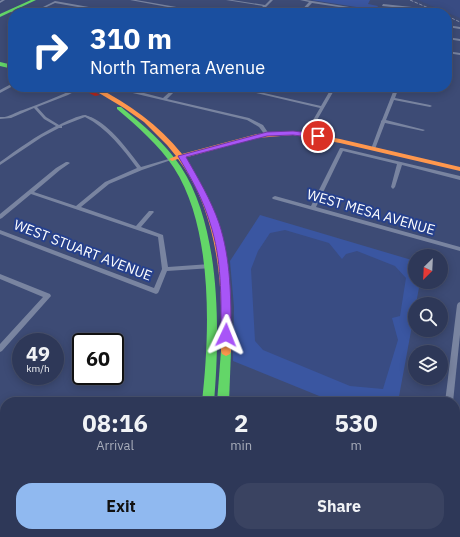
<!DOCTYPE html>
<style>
body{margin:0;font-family:"IBM Plex Sans",sans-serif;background:#3a4361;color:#f1f3f6;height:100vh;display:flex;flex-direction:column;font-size:15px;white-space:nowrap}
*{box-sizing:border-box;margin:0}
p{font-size:13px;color:#a7acba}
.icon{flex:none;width:22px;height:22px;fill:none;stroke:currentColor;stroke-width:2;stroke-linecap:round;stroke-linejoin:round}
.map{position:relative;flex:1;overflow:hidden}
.panel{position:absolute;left:0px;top:397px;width:460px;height:140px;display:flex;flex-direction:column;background:#2e3858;border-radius:16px 16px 0 0;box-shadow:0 2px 10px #0003,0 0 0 1px #49526e}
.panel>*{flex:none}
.guide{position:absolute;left:8px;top:8px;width:444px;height:84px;border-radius:16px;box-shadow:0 2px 10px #0003,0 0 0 1px #49526e;background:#1a4fa0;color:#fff;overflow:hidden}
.needle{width:26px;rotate:204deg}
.fabs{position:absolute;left:408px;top:249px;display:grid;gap:8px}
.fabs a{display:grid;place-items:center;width:40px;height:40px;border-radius:50%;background:#2e3858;box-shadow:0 2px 10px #0003,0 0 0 1px #49526e;font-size:20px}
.speed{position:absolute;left:12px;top:333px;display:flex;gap:8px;font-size:20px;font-weight:700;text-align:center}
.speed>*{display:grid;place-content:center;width:52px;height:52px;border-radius:50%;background:#2e3858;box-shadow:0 2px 10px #0003,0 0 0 1px #49526e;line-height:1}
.speed small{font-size:10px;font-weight:400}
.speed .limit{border:2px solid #111;border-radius:6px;background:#fff;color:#111}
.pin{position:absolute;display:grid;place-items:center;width:34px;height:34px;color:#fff;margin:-17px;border:2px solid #fff;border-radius:50%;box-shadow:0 1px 4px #0007}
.me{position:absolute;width:44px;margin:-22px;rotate:2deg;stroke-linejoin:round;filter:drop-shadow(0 0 3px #0008)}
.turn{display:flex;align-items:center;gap:14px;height:84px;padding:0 16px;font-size:18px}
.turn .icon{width:52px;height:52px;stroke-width:2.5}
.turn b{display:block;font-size:28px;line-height:34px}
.eta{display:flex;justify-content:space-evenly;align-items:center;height:68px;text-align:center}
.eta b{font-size:24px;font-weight:800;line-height:28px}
.primary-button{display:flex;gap:8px;margin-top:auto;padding:8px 16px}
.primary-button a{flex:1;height:46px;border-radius:16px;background:#90b9f0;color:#111;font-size:16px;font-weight:800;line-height:46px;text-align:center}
.primary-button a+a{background:#3a4361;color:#f1f3f6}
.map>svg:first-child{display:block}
</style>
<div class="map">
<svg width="460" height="537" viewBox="0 0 460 537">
<rect width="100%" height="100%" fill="#3d4b75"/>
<!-- green -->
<g fill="#3a56a1">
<polygon points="311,0 370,0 368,4 378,6 376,10"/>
<polygon points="260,215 415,261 415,282 420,282 398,402 334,402 233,361 234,307 230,261"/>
</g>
<!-- water -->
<g fill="#394c83">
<polygon points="418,0 460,0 460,18"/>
<polygon points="285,230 329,243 342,259 346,254 357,251 395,266 406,278 400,316 392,318 398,340 383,389 350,386 263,350 255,341 251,269 258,251 270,233"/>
</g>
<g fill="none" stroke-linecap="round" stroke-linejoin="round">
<!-- street -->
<g fill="#7984a0" fill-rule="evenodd">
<polygon points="2,0 5,0 0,3 0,1"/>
<polygon points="130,0 136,0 211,13 205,13 176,8 170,13 167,13 173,8"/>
<polygon points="226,0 232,0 265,5 270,0 273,0 260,13 257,13 263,6"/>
<polygon points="300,0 306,0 380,12 379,13 312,3 302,13 299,13 309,2"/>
<polygon points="55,1 117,12 118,13 112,13 55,3 34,13 31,13"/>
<polygon points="383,4 412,7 413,8 412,9 382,6"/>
<polygon points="10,10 21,12 22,13 9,12"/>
<polygon points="447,25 460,27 460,29 447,27"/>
<polygon points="447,37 460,39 460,41 447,39"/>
<polygon points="447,51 460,53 460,55 447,53"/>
<polygon points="13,83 13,86 0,93 0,90"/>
<path d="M 78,87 L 83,87 L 68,95 L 37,107 L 46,117 L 59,125 C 64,122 80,115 85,115 C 86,115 90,117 91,117 C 112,127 127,149 141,167 L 172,158 L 174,159 L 142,170 L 109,184 L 81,207 L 136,226 L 149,211 L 153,211 L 154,212 L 153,213 L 141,227 L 163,235 L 168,267 L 210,264 L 212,264 L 213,266 L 212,268 L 167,271 L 159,291 L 158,293 L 156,294 L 0,234 L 0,230 L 154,288 L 162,269 L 158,237 L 31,194 L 2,218 L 0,219 L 0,214 L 56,168 L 66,162 L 68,162 L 70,163 L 60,170 L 34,192 L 76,206 L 105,182 L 137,168 C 123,149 107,128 85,117 L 62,126 L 62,128 L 59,128 L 42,137 L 0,165 L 0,162 C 18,149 36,136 56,126 L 44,119 L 34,108 L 11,118 L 0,119 L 0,117 C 9,118 15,112 23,110 C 42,103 60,96 78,87 Z"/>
<polygon points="116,87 121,87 163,98 175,87 179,87 167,99 249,118 263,125 269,134 265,135 259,127 247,120 120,90"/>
<polygon points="230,87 237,87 321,106 332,87 336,87 309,134 307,135 305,134 320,108"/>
<polygon points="395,87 399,87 395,98 430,105 432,106 430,107 394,100 386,120 425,130 423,131 385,123 375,149 373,150 371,150 371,149 381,122 381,121 382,120"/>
<polygon points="340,148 342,148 460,176 460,180 402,165 395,187 393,189 391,187 397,164 343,151 316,207 460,247 460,251 273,199 272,198 273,197 275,196 311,206"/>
<polygon points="0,274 50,294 51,296 2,351 0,352 0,344 43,297 0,279"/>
<polygon points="460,302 460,335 453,402 445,402 457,305 458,303"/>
<polygon points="455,445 460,447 460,455 455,453"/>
<polygon points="64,532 74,532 71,537 61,537"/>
<polygon points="123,532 133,532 132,537 122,537"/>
<rect x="290" y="532" width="10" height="5"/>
</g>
<!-- fast -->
<g fill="#63d668" fill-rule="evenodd">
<polygon points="31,0 36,0 0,17 0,14"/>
<polygon points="0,62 13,65 13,69 0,66"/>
<path d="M 117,107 L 121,107 C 143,125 165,143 181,167 C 221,228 220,331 214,402 L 202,402 C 210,332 213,228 174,168 C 159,145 138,127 117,109 Z"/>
<polygon points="226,346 230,348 231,351 229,402 217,402 221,351 222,348"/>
<rect x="210" y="532" width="14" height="5"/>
</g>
<!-- slow -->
<path fill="#ff974d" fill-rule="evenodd" d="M 89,87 L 96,87 C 129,104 159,125 182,154 L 257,134 L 293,131 L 340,139 L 460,167 L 460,171 L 340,143 L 293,135 L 257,138 L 184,158 C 226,213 232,284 231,351 L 230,354 L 226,356 L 222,354 L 221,351 C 223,286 219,214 178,159 L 172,161 L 169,159 L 176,156 L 167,145 L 144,122 L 124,108 Z"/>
<!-- jam -->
<g fill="#b3261e" fill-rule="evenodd">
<polygon points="77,87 85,87 100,95 95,96"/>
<polygon points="191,532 205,532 204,537 190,537"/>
</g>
<!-- rail -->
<g stroke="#848da8" stroke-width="1" stroke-dasharray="3.5 1.5" stroke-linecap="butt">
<polyline points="410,0 440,13"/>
<polyline points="447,16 460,22"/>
</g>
</g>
<!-- shaded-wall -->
<polygon fill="#3e465d" points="0,530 11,537 7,537 0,532"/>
<!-- building -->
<polygon fill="#586485" stroke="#3e465d" points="0,532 7,537 0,537"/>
<!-- route -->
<path fill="#a855f7" stroke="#6d37a1" d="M 293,131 L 318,134 L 322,136 L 318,138 L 293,135 L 267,136 L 186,157 C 198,178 211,200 219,223 C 231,259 231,298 231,335 L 230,338 L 226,340 L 223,338 L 221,335 C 221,298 222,259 210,223 C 203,199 191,178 178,156 L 267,132 Z"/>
<g text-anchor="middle" stroke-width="4" stroke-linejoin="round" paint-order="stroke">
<!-- street labels -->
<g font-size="14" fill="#fff" stroke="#26408c">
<text transform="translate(371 212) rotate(16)" y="5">WEST MESA AVENUE</text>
<text transform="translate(83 250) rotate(21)" y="5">WEST STUART AVENUE</text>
</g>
</g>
</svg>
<div class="fabs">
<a><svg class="needle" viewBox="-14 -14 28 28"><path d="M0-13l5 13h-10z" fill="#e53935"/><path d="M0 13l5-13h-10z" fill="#a7acba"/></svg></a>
<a><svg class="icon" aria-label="search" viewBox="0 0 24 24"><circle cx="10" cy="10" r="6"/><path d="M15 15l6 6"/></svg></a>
<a><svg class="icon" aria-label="layers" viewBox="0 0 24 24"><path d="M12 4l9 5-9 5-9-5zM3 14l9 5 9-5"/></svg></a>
</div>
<div class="speed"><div>49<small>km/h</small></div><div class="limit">60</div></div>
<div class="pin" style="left:318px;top:136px;background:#d93025"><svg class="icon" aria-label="arrive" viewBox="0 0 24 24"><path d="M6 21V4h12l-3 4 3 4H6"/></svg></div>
<svg class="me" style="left:226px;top:335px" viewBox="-20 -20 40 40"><path d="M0-17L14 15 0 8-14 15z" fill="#a855f7" stroke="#fff" stroke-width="4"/></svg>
<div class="guide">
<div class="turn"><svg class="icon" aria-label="right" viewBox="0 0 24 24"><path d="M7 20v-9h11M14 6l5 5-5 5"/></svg><div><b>310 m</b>North Tamera Avenue</div></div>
</div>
<section class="panel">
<div class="eta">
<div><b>08:16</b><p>Arrival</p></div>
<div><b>2</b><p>min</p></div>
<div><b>530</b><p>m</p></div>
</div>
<div class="primary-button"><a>Exit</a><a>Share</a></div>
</section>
</div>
